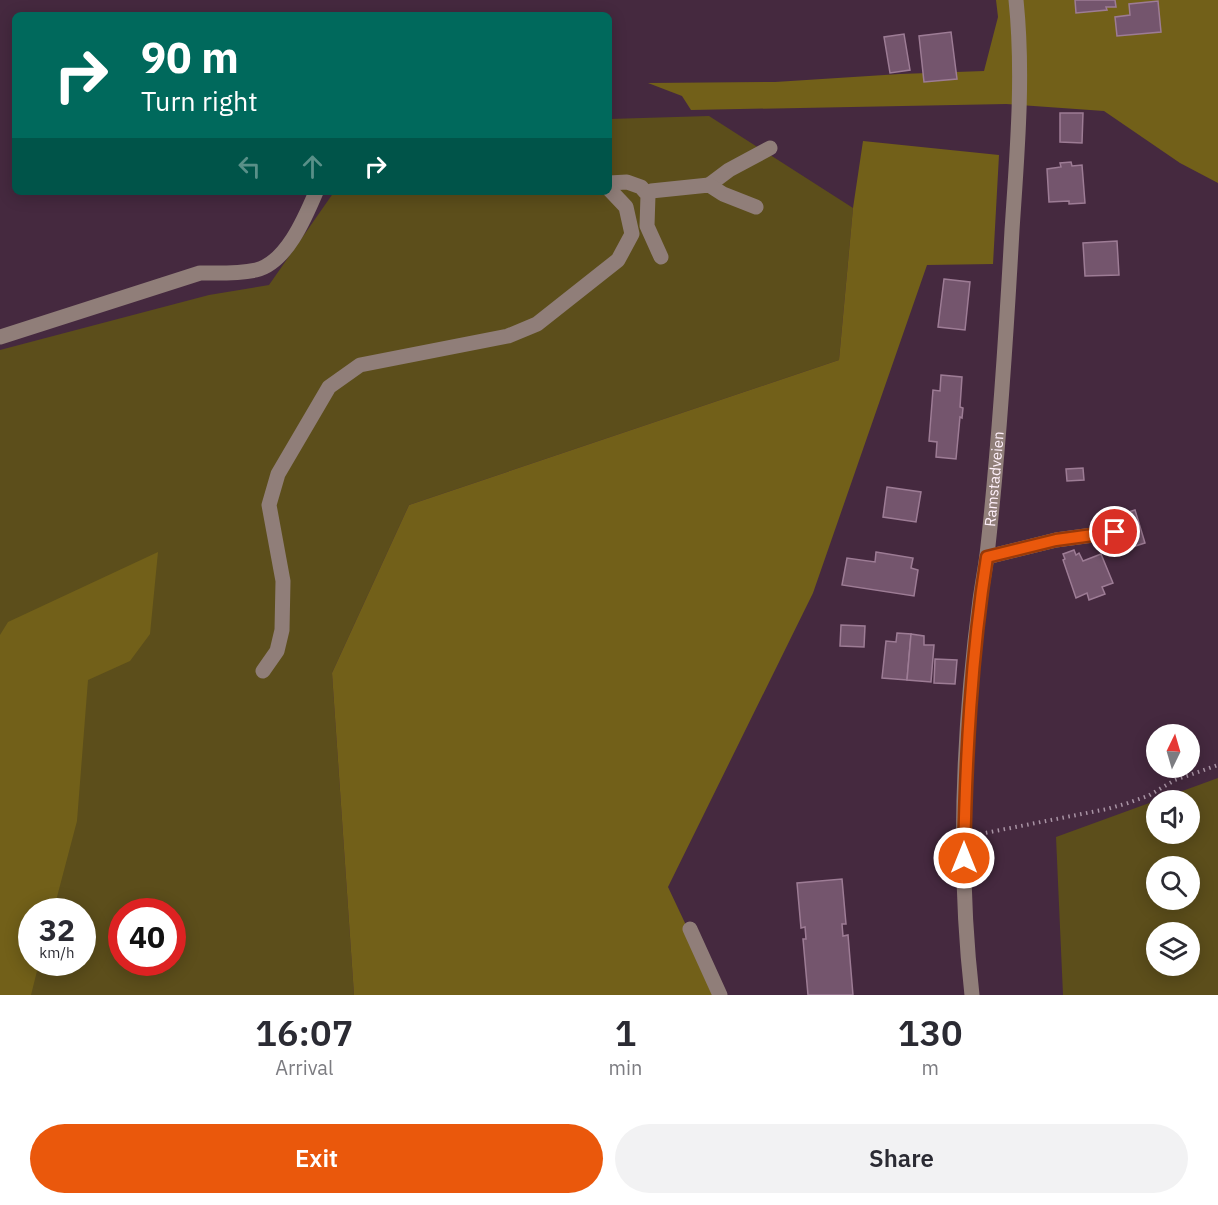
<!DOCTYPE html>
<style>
body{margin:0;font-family:"IBM Plex Sans",sans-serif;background:#f2f2f3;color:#2b2b33;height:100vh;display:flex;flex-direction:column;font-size:22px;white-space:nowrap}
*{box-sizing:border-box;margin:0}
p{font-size:20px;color:#7c7c81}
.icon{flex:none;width:33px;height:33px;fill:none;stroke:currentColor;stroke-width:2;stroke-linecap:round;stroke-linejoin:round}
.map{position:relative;height:995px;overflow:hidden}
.panel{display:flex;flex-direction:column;background:#fff;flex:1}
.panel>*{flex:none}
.top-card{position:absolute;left:12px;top:12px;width:600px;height:183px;border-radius:9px;box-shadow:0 3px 15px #0003;background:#00695c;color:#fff;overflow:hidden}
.needle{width:39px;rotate:5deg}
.fabs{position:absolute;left:1146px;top:724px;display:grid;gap:12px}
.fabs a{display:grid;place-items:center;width:54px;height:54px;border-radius:50%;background:#fff;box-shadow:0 3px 15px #0003;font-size:30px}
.speed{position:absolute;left:18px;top:898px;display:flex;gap:12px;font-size:30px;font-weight:700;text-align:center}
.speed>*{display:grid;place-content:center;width:78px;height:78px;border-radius:50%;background:#fff;box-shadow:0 3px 15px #0003;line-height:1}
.speed small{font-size:15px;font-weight:400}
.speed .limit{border:9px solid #d22;background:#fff;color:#111}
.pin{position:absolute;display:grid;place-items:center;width:51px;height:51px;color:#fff;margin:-26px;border:3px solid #fff;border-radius:50%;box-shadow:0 2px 6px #0007}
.me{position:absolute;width:66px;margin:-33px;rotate:0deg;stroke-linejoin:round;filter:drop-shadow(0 0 4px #0008)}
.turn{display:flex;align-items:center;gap:21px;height:126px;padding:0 30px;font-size:27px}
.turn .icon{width:78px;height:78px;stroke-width:2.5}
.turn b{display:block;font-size:42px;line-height:51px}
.lanes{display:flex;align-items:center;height:57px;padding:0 30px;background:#0003;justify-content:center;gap:30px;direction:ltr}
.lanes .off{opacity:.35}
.eta{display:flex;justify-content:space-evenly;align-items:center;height:102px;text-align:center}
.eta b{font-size:36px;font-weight:600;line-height:42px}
.cta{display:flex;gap:12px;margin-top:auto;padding:12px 30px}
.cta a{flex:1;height:69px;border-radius:36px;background:#ea580c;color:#fff;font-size:24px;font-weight:600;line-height:69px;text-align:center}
.cta a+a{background:#f2f2f3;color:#2b2b33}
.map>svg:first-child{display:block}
</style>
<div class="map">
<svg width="1218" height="995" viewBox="0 0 1218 995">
<rect width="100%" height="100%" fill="#45293f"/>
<!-- green -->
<g fill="#5c4e1b" fill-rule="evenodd">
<path d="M 709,116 L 853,208 L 839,360 L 409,505 L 332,673 L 354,995 L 0,995 L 0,350 L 209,295 L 269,285 L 334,192 L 609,192 L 609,119 ZM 32,912 L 82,912 L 82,963 L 32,963 ZM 122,912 L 172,912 L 172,963 L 122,963 Z"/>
<path d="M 1218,778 L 1218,995 L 1063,995 L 1056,837 ZM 1156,801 L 1190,801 L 1190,834 L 1156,834 ZM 1156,867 L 1190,867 L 1190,900 L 1156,900 ZM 1156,933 L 1190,933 L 1190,966 L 1156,966 Z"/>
</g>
<!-- forest -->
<g fill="#726019">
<polygon points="996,0 1218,0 1218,183 1180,163 1104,111 1006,104 691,110 682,96 648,83 775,82 900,74 984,71 998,17"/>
<polygon points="863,141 999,155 993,264 927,265 813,593 668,887 719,995 354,995 332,673 409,505 839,360 853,208"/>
<polygon points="158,552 150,634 130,661 88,680 77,821 53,912 32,912 32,963 39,963 31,995 0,995 0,635 8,622"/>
</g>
<!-- building -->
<g fill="#74556d" stroke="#9d7c95" stroke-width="1.5">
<polygon points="1075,0 1115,0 1116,7 1106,7 1107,10 1076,13"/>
<polygon points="1158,1 1161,32 1117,36 1115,17 1130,15 1129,4"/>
<polygon points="951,32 957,79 924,82 919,36"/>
<polygon points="904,34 910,70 890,73 884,37"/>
<polygon points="1060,113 1083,113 1082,143 1060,142"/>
<polygon points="1071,162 1072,166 1082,165 1085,203 1069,204 1069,201 1049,202 1047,169 1061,167 1060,163"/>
<polygon points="1117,241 1119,275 1085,276 1083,243"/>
<polygon points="944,279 970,282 965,330 938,327"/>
<polygon points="941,375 962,377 960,407 963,408 962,418 960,417 956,459 936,457 937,442 929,441 933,390 940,391"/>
<polygon points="1083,468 1084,480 1067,481 1066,469"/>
<polygon points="887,487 921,492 916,522 883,517"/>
<polygon points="1135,510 1145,543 1126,549 1116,516"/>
<polygon points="1074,550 1076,555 1079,553 1083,561 1101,554 1113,583 1102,587 1105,594 1089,600 1087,593 1076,598 1063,560 1065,559 1063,554"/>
<polygon points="876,552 913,558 911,568 918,570 914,596 842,585 847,558 875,562"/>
<polygon points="841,625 865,626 864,647 840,646"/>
<polygon points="897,633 911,634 907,680 882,678 886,641 896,642"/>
<polygon points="911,634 924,636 924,645 934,645 931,682 907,680"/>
<polygon points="935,659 957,660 955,684 934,683"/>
<polygon points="842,879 846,924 842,924 843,936 848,935 853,995 808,995 803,939 806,939 805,927 801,928 797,883"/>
</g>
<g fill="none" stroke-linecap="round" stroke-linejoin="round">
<!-- path -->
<polyline stroke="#a994a5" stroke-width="4" stroke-dasharray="1.5 4.5" stroke-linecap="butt" points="980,834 1107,809 1128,803 1148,796 1175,780 1218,765"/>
<!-- minor -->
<g stroke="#907e79" stroke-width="15">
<polyline points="609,183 627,182 641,187 648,195 647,226 661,257"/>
<polyline points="709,185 729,170 770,148"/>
<polyline points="648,195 651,191 709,185 723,194 756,207"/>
<path d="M 0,337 L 200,273 C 218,273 237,274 256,270 C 286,263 305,218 316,192"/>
<polyline points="987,557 1056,540 1115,532"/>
<polyline points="263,671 277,651 282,630 283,581 269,505 278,474 329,387 360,365 508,336 537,324 618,260 632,234 626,207 609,189"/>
<polyline points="690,929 720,995"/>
<path id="s1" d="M 972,995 C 957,864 963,730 980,600 C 982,585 985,570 987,555 C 999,448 1006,339 1012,230 C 1017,154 1024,76 1016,0"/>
</g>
</g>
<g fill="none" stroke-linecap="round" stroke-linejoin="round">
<defs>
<path id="route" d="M 964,858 C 966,757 971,657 987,557 L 1056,540 L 1115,532"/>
</defs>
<!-- route casing -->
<use href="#route" stroke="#983908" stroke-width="15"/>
<!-- route -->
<use href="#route" stroke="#ea580c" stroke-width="10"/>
</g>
<g text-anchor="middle" stroke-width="6" stroke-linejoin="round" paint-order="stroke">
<!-- street labels -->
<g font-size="15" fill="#feeffa" stroke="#45293f">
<text dy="5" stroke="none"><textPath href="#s1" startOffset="518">Ramstadveien</textPath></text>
</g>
</g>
</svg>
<div class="fabs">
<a><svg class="needle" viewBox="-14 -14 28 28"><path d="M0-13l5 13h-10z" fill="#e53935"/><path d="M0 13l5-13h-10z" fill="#7c7c81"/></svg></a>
<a><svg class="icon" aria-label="sound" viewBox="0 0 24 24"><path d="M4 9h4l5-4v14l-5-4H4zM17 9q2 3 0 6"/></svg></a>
<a><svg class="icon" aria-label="search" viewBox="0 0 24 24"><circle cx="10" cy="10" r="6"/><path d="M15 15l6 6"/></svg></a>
<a><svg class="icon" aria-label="layers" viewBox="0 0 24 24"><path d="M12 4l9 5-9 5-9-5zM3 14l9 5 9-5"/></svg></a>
</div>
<div class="speed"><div>32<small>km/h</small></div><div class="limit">40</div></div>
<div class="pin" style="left:1115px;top:532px;background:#d93025"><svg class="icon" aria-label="arrive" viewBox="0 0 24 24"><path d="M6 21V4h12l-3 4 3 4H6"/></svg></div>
<svg class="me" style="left:964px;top:858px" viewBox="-20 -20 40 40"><circle r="17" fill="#ea580c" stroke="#fff" stroke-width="3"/><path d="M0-11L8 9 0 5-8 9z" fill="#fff"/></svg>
<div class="top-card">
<div class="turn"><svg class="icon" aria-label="right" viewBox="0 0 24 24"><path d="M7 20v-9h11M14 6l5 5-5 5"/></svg><div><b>90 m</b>Turn right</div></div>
<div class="lanes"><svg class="icon off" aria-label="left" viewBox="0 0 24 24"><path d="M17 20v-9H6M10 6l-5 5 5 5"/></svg><svg class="icon off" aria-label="ahead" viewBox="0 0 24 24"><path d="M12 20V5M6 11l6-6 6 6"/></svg><svg class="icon" aria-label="right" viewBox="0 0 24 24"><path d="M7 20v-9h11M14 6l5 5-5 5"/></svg></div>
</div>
</div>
<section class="panel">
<div class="eta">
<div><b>16:07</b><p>Arrival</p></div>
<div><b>1</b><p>min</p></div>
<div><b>130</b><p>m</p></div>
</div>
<div class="cta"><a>Exit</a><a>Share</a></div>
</section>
